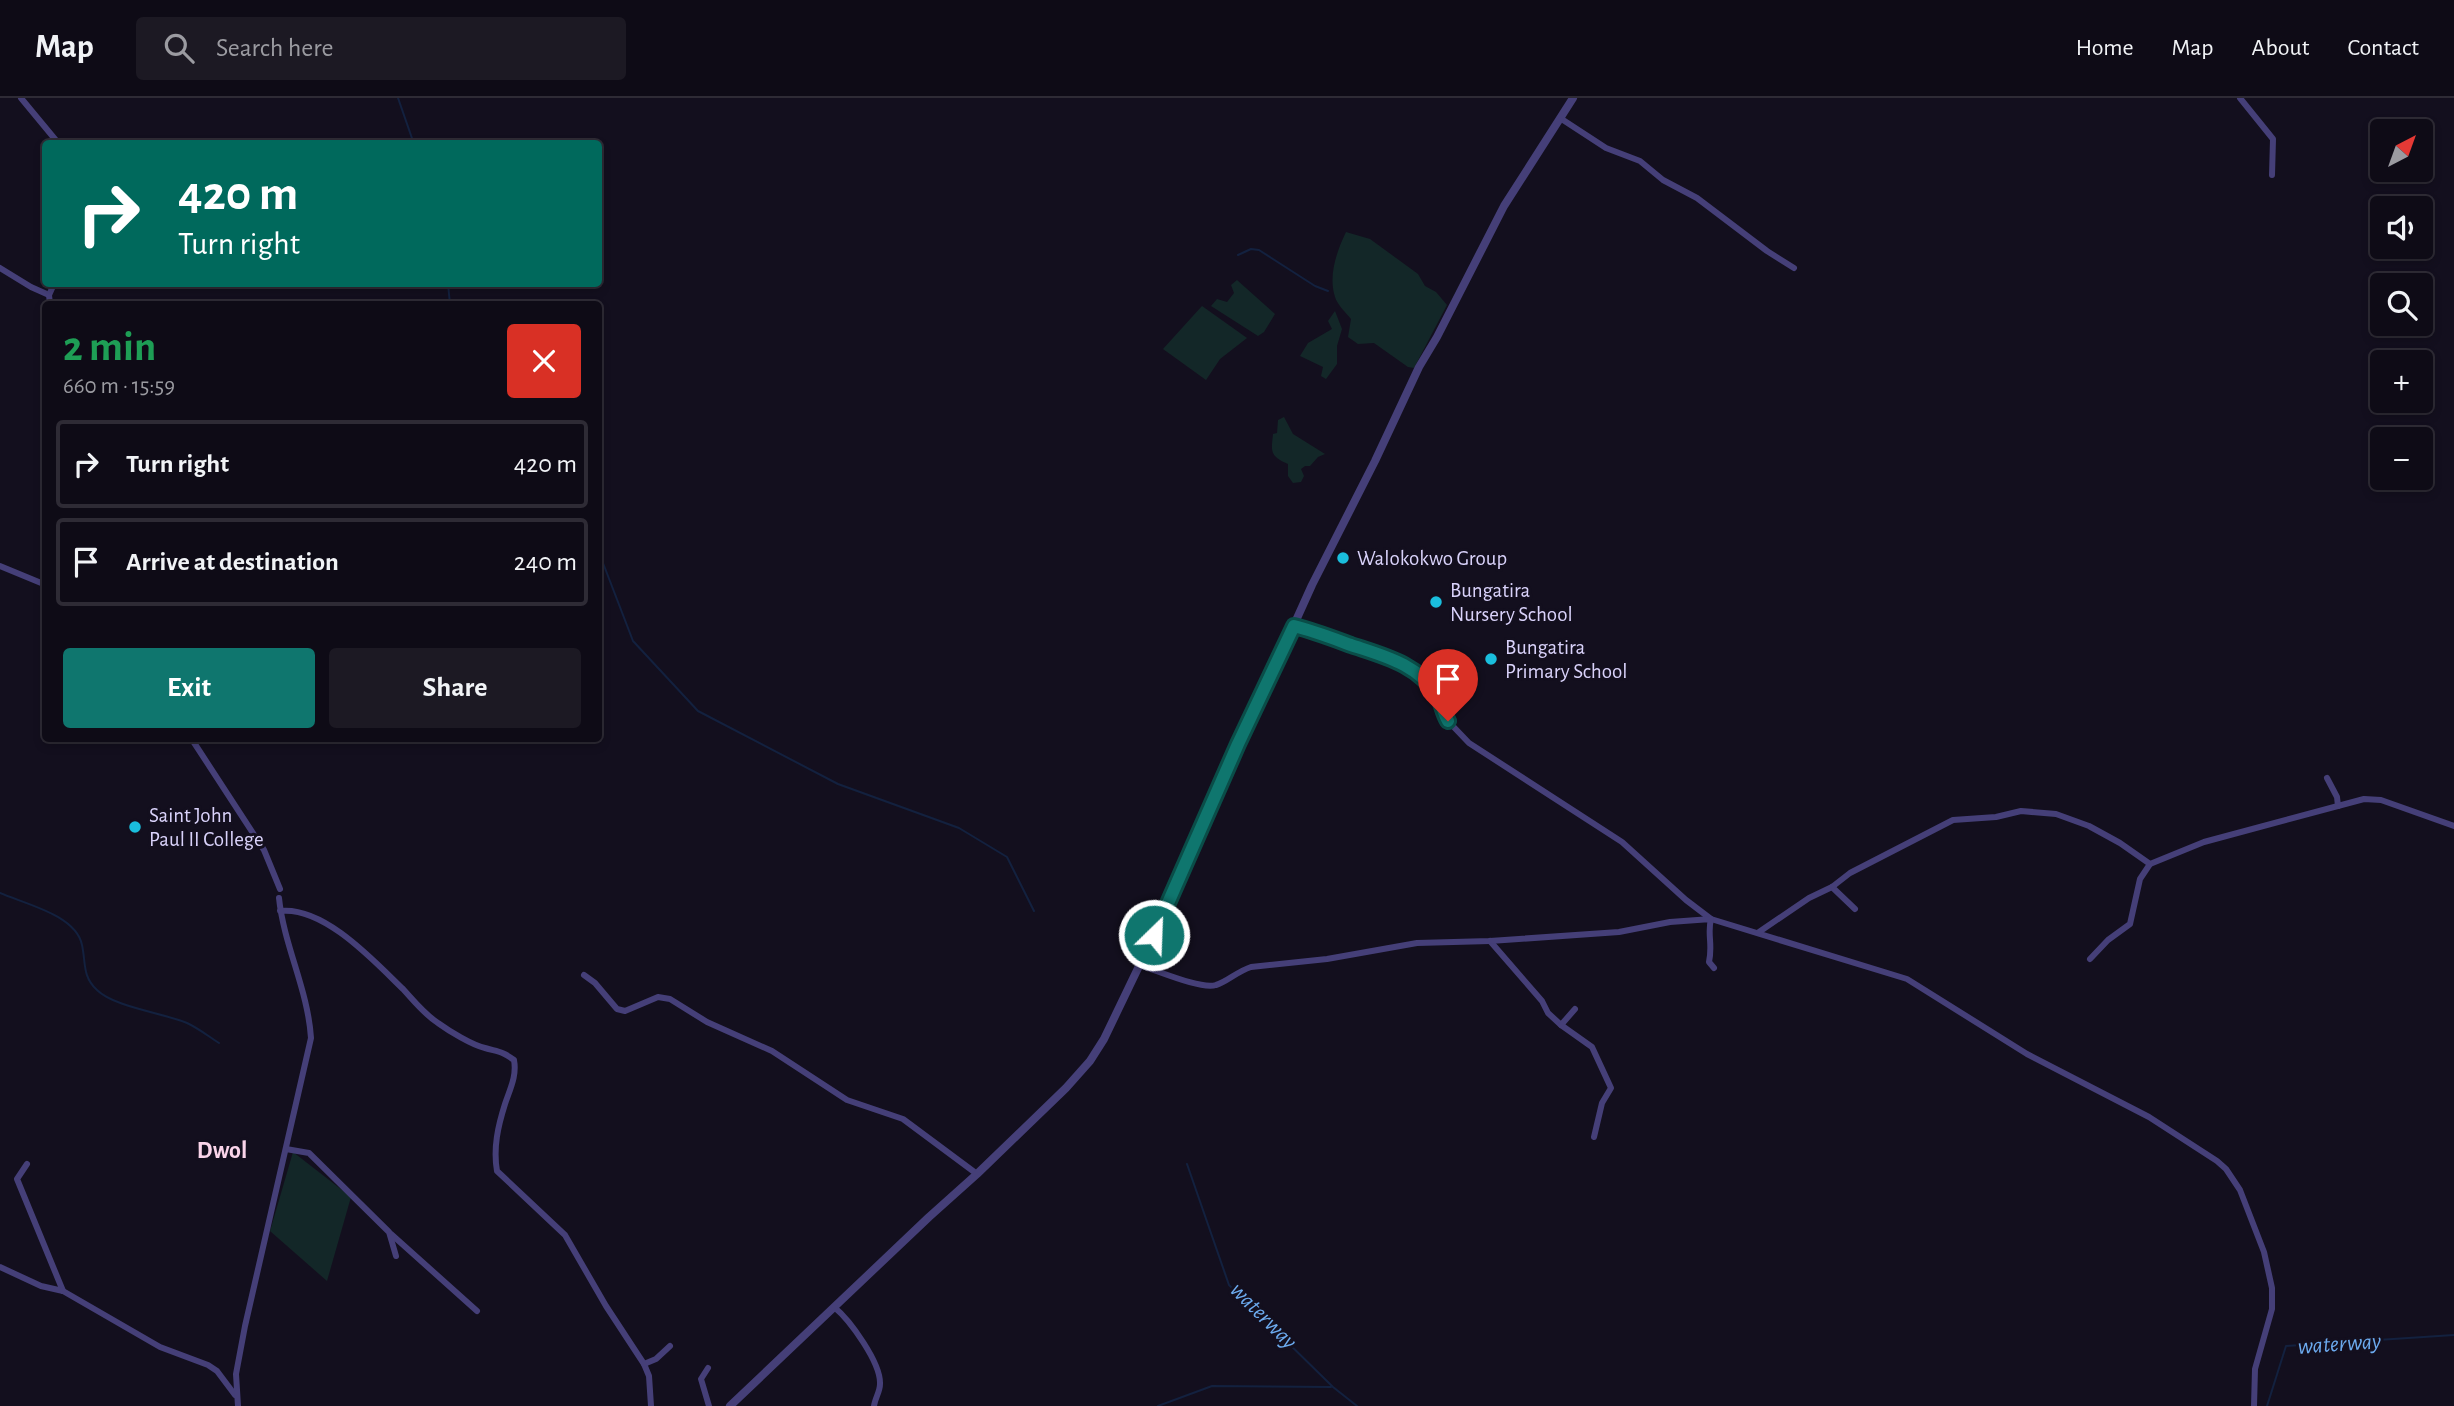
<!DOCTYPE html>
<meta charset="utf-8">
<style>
body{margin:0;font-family:"Alegreya Sans",sans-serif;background:#1c1923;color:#f1f3f6;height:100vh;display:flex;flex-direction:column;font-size:26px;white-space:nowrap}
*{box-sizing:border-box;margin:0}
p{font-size:23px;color:#9b9ba1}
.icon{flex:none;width:38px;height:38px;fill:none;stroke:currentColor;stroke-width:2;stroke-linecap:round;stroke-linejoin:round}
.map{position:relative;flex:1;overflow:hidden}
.panel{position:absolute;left:42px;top:203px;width:560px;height:441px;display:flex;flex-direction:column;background:#0e0b16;border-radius:7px;box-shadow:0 4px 10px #0003,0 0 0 2px #2e2b35}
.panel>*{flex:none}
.guide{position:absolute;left:42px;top:42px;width:560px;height:147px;border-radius:7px;box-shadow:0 4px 10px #0003,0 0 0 2px #2e2b35;background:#00695c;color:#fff;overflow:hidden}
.needle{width:46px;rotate:41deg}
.controls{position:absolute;left:2370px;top:21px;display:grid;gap:14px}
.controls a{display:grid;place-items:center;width:63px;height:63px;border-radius:7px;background:#0e0b16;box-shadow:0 4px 10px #0003,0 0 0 2px #2e2b35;font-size:35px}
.pin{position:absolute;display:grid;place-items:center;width:60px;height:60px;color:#fff;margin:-72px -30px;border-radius:50% 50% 50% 0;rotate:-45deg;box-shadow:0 0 7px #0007}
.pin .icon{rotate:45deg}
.me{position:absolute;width:77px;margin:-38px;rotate:24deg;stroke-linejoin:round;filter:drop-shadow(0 0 5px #0008)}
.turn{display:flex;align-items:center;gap:24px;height:147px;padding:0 21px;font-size:32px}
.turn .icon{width:91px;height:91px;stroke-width:2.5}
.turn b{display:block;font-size:49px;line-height:60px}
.round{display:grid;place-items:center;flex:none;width:74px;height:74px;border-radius:7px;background:#1c1923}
.headline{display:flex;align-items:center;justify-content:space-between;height:119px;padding:0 21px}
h1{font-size:42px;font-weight:600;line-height:52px;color:#1e9e55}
.button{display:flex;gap:14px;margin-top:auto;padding:14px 21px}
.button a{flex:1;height:80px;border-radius:7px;background:#0f766e;color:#fff;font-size:28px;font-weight:600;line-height:80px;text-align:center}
.button a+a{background:#1c1923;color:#f1f3f6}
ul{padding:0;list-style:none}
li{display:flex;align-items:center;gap:21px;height:88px;margin:0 14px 10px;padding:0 7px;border:4px solid #2e2b35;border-radius:7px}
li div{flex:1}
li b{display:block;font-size:26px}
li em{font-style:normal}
header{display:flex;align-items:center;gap:42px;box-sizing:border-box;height:98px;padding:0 35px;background:#0e0b16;border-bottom:2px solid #2e2b35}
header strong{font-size:33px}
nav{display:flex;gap:38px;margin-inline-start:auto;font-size:24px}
.search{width:490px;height:63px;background:#1c1923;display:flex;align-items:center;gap:18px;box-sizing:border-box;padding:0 24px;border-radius:7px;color:#9b9ba1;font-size:26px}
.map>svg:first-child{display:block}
</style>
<header>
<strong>Map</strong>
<div class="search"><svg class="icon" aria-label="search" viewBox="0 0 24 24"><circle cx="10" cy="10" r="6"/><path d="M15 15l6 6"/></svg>Search here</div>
<nav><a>Home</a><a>Map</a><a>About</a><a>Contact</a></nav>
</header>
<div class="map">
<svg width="2454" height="1308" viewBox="0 0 2454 1308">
<rect width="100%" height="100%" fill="#130f1e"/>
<!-- green -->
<g fill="#132728">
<path d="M 1346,134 L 1370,141 L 1418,176 L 1425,188 L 1436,194 L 1447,207 L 1414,270 L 1408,269 L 1374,245 L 1358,246 L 1348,239 L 1351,221 C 1346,215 1337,206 1335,199 C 1328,177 1337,153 1346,134 Z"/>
<polygon points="1237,182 1275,216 1264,234 1258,238 1211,208 1217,201 1227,204 1234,195 1231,187"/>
<polygon points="1202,208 1247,240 1220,261 1206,282 1163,251"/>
<polygon points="1335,213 1342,231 1337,248 1337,266 1326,281 1321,278 1323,269 1300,258 1308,245 1332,231 1328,223"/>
<path d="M 1284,319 L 1293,336 L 1325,356 L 1318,359 L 1310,368 L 1305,368 L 1301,371 L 1304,378 L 1301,384 L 1293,385 L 1288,378 L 1288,366 C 1270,358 1271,354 1273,336 L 1277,335 L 1278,322 Z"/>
<polygon points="293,1054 351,1099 327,1183 270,1133"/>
</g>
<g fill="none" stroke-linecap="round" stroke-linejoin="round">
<!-- stream -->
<g stroke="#13213f" stroke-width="2">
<polyline points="398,0 414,46"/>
<polyline points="1238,157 1251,151 1259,152 1315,188 1328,193"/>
<polyline points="448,186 450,206"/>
<polyline points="598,452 633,543 698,613 838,686 959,730 1007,759 1034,813"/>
<path d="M 0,795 C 25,806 76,817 82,847 C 86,865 82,878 97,892 C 114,909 163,915 187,925 C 198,930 208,938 219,945"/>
<polyline points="1187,1066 1229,1187 1333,1289 1357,1308"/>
<polyline points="1158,1308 1212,1288 1331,1289"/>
<polyline points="2267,1308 2286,1248 2454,1237"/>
</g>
<!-- minor -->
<g stroke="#453f78" stroke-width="6">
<polyline points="21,0 59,46"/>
<polyline points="2240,0 2273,41 2272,77"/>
<polyline points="1560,20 1606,50 1640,63 1663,82 1697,100 1767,153 1794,170"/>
<polyline points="0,170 31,189 49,197"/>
<polyline points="50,206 49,197 54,186"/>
<polyline points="0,468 46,487"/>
<polyline points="1294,528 1393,560 1412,571 1439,599 1442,613 1448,623 1469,645 1622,744 1686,802 1711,821 1907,881 2027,956 2149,1019 2217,1063 2226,1071 2240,1092 2264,1154 2272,1190 2272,1211 2255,1271 2254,1308"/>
<polyline points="191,640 264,752 280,791"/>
<polyline points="2327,680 2337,699 2338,708"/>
<polyline points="1832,789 1855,811"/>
<path d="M 280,813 C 324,808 374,863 403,891 C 414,903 424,916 438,925 C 449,933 472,947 485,950 C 499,954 502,953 514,962 C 517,978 510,991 505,1006 C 498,1028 493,1050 497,1073 L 565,1137 L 606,1208 L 644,1266 L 649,1278 L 651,1308"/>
<polyline points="1759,834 1809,800 1832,789 1850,775 1953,722 1996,719 2021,713 2056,716 2089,728 2120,745 2150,766 2204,744 2364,701 2381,702 2454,728"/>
<polyline points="1490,843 1542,903 1548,915 1561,927"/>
<polyline points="2090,861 2108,842 2130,826 2140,781 2150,766"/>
<path d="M 1139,867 C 1156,872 1201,892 1216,887 C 1227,884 1236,874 1251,869 L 1327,861 L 1417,845 L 1490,843 L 1619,834 L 1670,824 L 1711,821 C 1707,836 1713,846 1709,864 L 1714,870"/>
<polyline points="584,877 595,885 617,911 625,913 658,899 670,901 707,924 772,953 847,1002 903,1021 977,1076"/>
<polyline points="1575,911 1561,927 1592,949 1611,990 1602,1005 1594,1039"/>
<polyline points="286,1051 309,1055 389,1134 396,1158"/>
<polyline points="27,1066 17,1081 63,1193"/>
<polyline points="391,1136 477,1213"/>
<polyline points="0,1169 41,1188 63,1193 160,1249 208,1267 217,1273 235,1297"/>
<path d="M 834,1209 C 850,1222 881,1265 880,1286 C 880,1294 875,1300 874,1308"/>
<polyline points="644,1266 656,1261 670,1248"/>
<polyline points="708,1270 701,1281 709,1308"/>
<path d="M 238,1308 L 236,1276 L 245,1228 L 311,940 C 308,892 284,848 279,800"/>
</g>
<!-- tertiary -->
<polyline stroke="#453f78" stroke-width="8" points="730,1308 929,1119 977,1076 1066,990 1090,963 1104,941 1154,837 1312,487 1375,363 1419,269 1437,239 1504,108 1573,0"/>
</g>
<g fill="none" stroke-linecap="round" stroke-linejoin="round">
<defs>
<path id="route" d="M 1154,837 L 1238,646 L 1294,528 C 1314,533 1332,540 1351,547 C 1384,558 1418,566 1438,598 C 1442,605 1443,615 1448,623"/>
</defs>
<!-- route casing -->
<use href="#route" stroke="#0a4d48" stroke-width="18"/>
<!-- route -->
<use href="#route" stroke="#0f766e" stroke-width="12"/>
</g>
<!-- markers -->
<g fill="#1abedd" stroke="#130f1e" stroke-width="2.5">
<circle cx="1343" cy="460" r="7"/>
<circle cx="1436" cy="504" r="7"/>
<circle cx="1491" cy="561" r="7"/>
<circle cx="135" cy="729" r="7"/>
</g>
<g text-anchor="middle" stroke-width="6" stroke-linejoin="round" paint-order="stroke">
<!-- poi labels -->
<g font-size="21" fill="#d9d2fa" stroke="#130f1e" text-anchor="start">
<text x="1357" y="467">Walokokwo Group</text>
<text x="1450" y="499">Bungatira<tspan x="1450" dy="24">Nursery School</tspan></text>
<text x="1505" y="556">Bungatira<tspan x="1505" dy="24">Primary School</tspan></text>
<text x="149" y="724">Saint John<tspan x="149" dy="24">Paul II College</tspan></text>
</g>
<!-- water labels -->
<g font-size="23" font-style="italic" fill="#6caaee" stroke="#130f1e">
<text transform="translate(1264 1217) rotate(45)" y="8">waterway</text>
<text transform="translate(2339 1245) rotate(-4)" y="8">waterway</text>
</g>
<!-- quarter labels -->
<g font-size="24" font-weight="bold" fill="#fad4ea" stroke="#130f1e">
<text x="222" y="1060">Dwol</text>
</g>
</g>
</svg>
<div class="controls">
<a><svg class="needle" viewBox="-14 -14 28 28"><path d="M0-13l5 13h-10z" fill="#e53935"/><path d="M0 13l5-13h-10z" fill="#9b9ba1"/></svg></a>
<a><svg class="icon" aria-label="sound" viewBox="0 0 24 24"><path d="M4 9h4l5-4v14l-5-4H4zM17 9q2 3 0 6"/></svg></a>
<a><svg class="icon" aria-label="search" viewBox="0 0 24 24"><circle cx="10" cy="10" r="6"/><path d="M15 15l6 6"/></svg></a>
<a>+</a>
<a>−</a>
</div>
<div class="pin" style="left:1448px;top:623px;background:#d93025"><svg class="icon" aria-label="arrive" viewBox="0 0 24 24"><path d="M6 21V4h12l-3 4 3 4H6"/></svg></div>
<svg class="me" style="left:1154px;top:837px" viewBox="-20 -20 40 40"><circle r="17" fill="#0f766e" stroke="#fff" stroke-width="3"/><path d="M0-11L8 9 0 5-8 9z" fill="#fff"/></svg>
<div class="guide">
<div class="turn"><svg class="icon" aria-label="right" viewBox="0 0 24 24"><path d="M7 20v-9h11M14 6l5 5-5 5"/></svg><div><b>420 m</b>Turn right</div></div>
</div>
<section class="panel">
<div class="headline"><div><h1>2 min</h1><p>660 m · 15:59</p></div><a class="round" style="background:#d93025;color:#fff"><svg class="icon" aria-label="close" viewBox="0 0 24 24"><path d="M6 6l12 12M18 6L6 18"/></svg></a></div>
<ul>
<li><svg class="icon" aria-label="right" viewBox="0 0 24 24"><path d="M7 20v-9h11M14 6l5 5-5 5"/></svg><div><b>Turn right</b></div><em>420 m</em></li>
<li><svg class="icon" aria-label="arrive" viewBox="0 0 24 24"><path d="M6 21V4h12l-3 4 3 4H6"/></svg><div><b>Arrive at destination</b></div><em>240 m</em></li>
</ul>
<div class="button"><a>Exit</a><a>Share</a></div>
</section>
</div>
